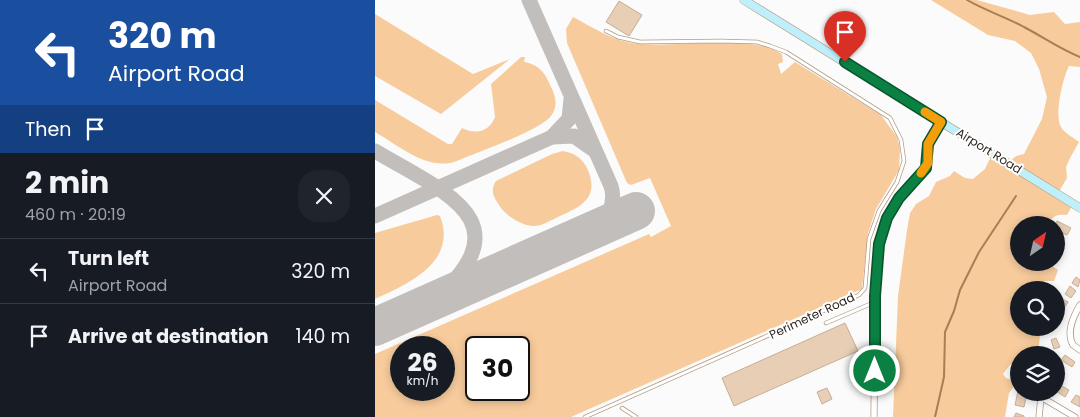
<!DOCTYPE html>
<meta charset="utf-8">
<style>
body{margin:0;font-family:Poppins,sans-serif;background:#20242c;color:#f1f3f6;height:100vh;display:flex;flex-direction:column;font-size:19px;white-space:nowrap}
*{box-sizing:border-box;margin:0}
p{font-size:16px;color:#9ea1a6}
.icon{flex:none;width:28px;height:28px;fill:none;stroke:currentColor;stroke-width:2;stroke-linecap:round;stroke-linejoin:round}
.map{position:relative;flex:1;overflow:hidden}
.drawer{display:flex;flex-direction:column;background:#171b24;width:375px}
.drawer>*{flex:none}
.guide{background:#1a4fa0;color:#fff;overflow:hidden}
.needle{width:32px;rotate:34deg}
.tools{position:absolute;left:635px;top:216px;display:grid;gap:10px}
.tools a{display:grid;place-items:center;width:55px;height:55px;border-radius:50%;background:#171b24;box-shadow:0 2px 8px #0003;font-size:25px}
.speed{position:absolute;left:15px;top:336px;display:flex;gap:10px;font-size:25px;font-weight:700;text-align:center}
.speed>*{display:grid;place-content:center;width:65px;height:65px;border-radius:50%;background:#171b24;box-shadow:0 2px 8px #0003;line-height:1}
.speed small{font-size:12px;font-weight:400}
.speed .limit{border:2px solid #111;border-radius:8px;background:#fff;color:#111}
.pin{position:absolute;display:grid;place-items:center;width:42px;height:42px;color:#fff;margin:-51px -21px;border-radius:50% 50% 50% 0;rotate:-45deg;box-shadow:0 0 5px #0007}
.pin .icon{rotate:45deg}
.me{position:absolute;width:55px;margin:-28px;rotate:0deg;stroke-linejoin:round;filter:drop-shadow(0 0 4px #0008)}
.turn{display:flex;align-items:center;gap:18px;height:105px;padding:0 25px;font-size:22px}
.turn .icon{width:65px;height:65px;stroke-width:2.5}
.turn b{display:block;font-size:35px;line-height:42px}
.then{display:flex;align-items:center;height:48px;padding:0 25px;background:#0003;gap:10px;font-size:19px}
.round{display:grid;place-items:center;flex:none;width:52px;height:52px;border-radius:20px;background:#20242c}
.overview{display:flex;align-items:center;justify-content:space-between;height:85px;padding:0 25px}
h1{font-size:30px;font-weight:700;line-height:38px}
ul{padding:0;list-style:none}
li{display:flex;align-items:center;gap:15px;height:65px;padding:0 25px;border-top:1px solid #363941}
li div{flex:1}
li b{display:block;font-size:19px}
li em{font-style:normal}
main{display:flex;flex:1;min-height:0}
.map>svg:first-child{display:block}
</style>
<main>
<section class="drawer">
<div class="guide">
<div class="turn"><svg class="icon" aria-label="left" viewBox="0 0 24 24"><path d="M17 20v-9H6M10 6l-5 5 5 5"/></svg><div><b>320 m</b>Airport Road</div></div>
<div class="then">Then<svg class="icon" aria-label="arrive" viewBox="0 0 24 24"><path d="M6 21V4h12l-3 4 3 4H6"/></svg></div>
</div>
<div class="overview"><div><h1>2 min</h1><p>460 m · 20:19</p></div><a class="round"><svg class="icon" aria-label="close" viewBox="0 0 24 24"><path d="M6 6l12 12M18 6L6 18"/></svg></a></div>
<ul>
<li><svg class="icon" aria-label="left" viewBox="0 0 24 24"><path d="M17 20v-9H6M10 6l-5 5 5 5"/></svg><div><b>Turn left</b><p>Airport Road</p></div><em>320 m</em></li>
<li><svg class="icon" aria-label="arrive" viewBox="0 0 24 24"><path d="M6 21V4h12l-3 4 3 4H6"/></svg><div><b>Arrive at destination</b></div><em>140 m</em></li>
</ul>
</section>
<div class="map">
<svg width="705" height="417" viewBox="0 0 705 417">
<rect width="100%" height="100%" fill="#fbfbfb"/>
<!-- green -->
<g fill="#f7cb9c" fill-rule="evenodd">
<path d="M 556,0 L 602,0 L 655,15 L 679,12 L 690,24 L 705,22 L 705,67 L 694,66 C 688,77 679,116 686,127 C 689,133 699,138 704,142 L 695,158 L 691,167 L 692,178 L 683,193 L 698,204 L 692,215 C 681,214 678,216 672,225 L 644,225 L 644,262 L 673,263 L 683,270 L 679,281 L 669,281 L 663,290 L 644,290 L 644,328 L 659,328 L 665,334 L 664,346 L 669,355 L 653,353 L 651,355 L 644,355 L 644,360 L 635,365 L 628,374 L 631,378 L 642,382 L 634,393 L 630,417 L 518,417 L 523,296 L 532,230 L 535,213 L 541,204 L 554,196 L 561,182 L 575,176 L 579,171 L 590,178 L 598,179 L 610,169 L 617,154 L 633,163 L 641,156 L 649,154 L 667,119 L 672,97 L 664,69 L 656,53 L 640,41 L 613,35 Z"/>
<polygon points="0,14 98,74 135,59 66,114 0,76"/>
<path d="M 198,17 C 219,28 241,43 266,44 C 304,47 374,33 407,54 L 408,62 L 403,64 L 406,74 L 420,62 L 506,115 L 522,137 L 525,148 L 524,170 L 501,209 L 493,233 L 487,289 L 196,417 L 0,417 L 0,354 L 274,234 L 276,237 L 296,226 L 275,178 L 256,185 L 252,183 L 192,43 L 191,29 ZM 26,348 L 69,348 L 69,390 L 26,390 ZM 101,348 L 144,348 L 144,390 L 101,390 Z"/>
<path d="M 146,57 L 150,57 L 149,62 C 165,65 170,73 176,87 C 181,96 183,107 176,116 C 166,130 101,153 82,161 C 53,172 23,145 0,132 L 0,100 L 73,144 L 77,144 L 87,128 C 101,135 114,132 120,117 L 116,84 Z"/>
<path d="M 188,151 C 199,153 207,158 212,168 C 226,199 205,207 181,218 C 174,221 167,226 159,226 C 148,226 133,217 126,208 C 120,199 114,192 121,181 L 177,154 Z"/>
<path d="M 62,215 L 65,216 C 83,262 33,284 0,299 L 0,233 Z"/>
</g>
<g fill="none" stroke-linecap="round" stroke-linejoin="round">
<!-- stream -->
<g stroke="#a97f51" stroke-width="2">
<path d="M 592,0 C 611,11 631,17 649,27 C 668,37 685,49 705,57"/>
<polyline points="560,417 569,377 570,332 579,311 585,290 604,252 641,196"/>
</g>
<!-- taxiway -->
<g stroke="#c1bebc" stroke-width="15">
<path d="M 154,0 L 236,186 C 241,201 234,216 225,228"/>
<polyline points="177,137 194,119 196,99"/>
<path d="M 0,151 C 70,193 152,221 57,302"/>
<polyline points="0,216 177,137 199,136 219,150"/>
</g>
<!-- runway -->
<polyline stroke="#c1bebc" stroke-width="38" points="0,327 261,211"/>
</g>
<!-- building -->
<g fill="#e7ceb4" stroke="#c7ae95">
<polygon points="244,1 267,15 254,36 231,22"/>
<polygon points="682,221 696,228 692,235 681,230 680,225"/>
<polygon points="701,277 705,280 703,287 697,283"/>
<polygon points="695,286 701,291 696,298 690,294"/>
<polygon points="687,299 693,302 688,310 683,306"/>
<polygon points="470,323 483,351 359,406 347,378"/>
<polygon points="681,338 685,347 679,349 676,340"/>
<polygon points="690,355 700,362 697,367 686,360"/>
<polygon points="685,385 694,390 690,397 681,391"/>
<polygon points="452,388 457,399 447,404 442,392"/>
<polygon points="643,391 652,393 649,407 640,405"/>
<polygon points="701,395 705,397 705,407 696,402"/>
<polygon points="641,413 649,416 649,417 639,417"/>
</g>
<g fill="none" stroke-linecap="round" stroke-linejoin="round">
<defs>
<g id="service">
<polyline points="451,323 500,302"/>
<polyline points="499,389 487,389 487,365 494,353 500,353"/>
<polyline points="247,408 261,417"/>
<polyline points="210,417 484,295 490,288 494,239 504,211 522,182 529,161 526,140 515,118 411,52 395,46 382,42 346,41 265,42 243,37 231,31"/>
</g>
<g id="minor">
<path d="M 705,305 C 698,317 691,332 698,345 L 705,350"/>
<polyline points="499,417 500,296 504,244 512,218 524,198 551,168 553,144 566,122"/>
<polyline points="664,417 666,397 700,417"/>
</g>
<polyline id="secondary" points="369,0 705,208"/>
</defs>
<!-- service casing -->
<use href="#service" stroke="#b39b82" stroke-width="4.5"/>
<!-- minor casing -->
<use href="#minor" stroke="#b39b82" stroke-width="7"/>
<!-- secondary casing -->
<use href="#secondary" stroke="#b39b82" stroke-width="9"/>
<!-- service -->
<use href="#service" stroke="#fff" stroke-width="3"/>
<!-- minor -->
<use href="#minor" stroke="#fff" stroke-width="5.5"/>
<!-- secondary -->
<use href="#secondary" stroke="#beeffa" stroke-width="8"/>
</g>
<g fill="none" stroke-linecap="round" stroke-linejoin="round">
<defs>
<polyline id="route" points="470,62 566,122 553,144 551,168 524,198 512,218 504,244 500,296 500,371"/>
</defs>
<!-- route casing -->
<use href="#route" stroke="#07532c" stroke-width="12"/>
<!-- route -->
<use href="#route" stroke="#0b8043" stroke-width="9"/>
<!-- slow -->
<polyline stroke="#f59e0b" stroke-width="9" points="546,173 553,163 553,144 566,122 550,112"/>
</g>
<g text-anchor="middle" stroke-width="4" stroke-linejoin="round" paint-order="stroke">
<!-- street labels -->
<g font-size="12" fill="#291f16" stroke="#fff">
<text transform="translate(614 151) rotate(32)" y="4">Airport Road</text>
<text transform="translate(437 316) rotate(-25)" y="4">Perimeter Road</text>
</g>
</g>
</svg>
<div class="tools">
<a><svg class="needle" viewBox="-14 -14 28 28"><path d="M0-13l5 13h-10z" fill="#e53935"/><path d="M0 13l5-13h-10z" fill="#9ea1a6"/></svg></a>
<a><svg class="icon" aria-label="search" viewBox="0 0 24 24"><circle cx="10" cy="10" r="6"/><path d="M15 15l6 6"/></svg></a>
<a><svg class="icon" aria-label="layers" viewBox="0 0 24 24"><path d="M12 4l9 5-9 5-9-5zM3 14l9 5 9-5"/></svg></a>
</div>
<div class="speed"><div>26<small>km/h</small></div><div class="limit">30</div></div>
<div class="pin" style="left:470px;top:62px;background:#d93025"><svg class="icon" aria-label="arrive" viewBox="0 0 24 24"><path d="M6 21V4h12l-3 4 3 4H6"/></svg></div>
<svg class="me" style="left:500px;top:371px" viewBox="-20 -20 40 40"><circle r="17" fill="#0b8043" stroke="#fff" stroke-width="3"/><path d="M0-11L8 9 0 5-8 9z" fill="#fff"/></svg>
</div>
</main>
